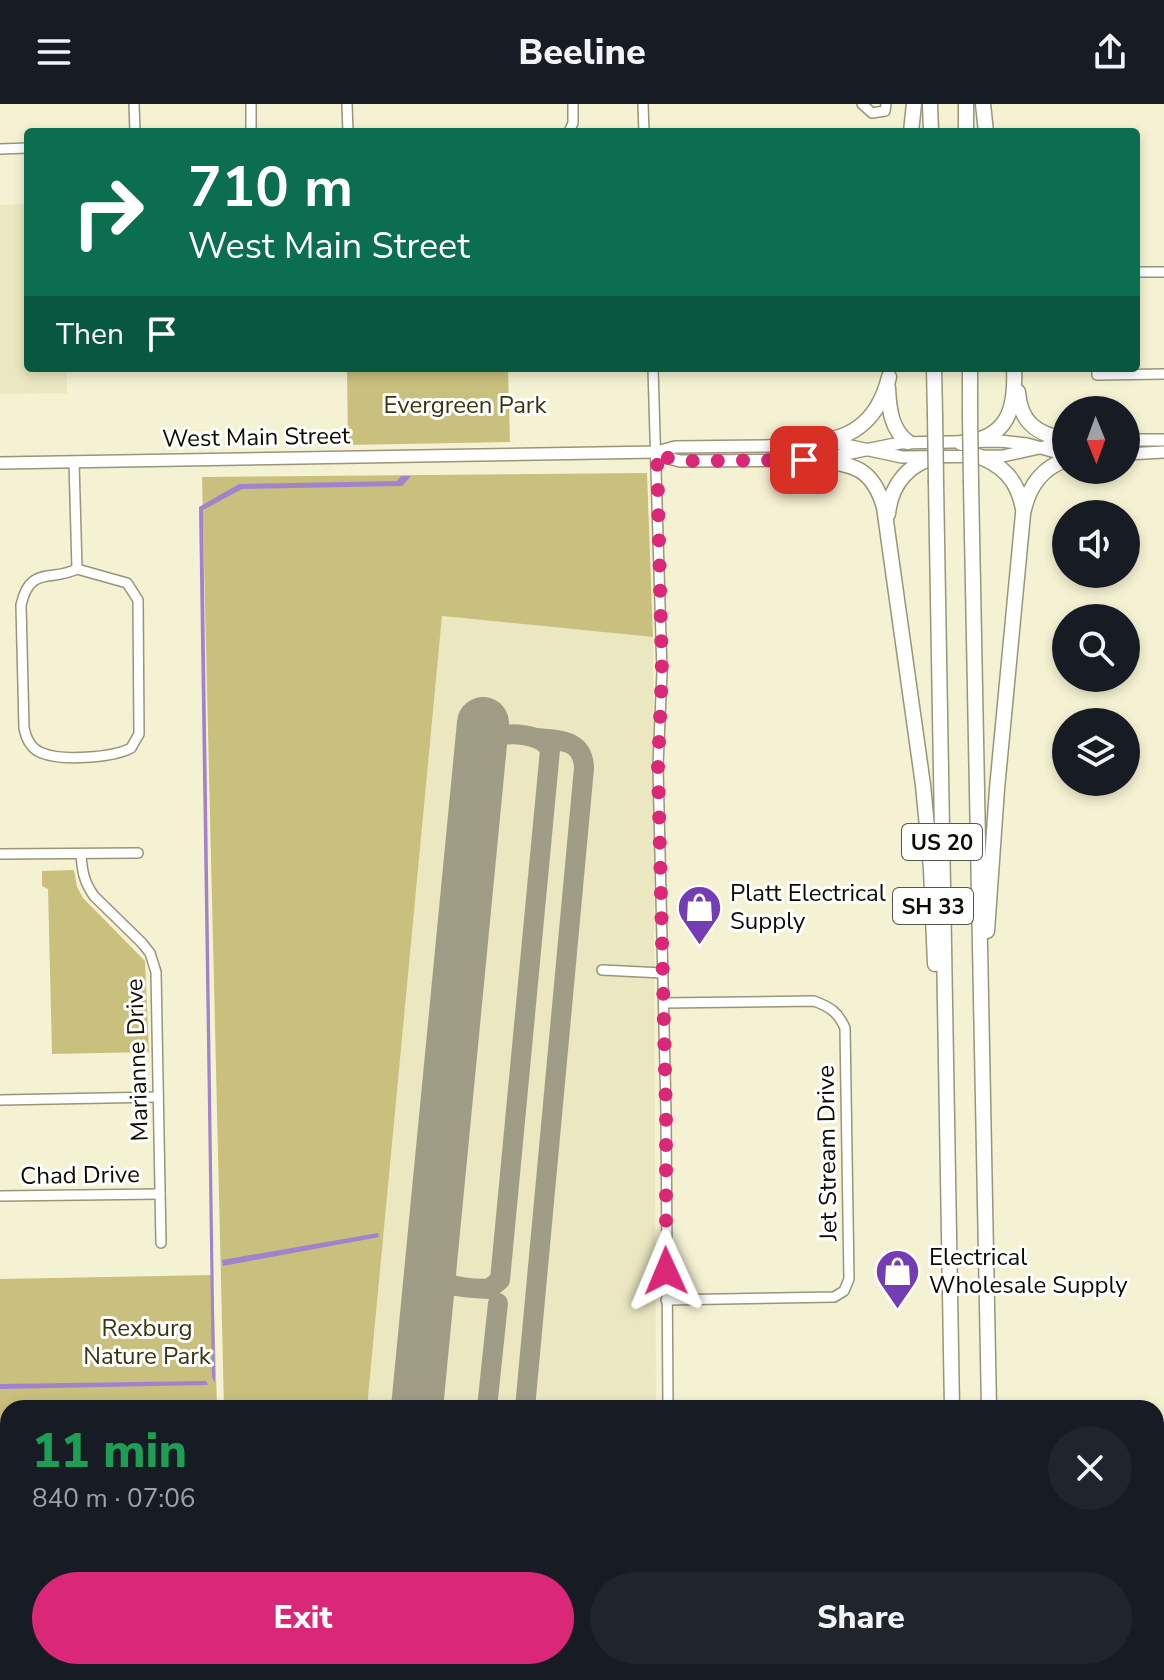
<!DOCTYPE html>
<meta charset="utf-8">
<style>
body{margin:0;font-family:"Nunito Sans",sans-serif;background:#20242c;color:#f1f3f6;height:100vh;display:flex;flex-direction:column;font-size:30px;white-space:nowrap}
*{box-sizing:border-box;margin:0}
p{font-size:26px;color:#9ea1a6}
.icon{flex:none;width:44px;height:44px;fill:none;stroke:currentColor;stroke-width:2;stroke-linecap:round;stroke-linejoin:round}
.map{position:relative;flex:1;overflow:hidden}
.sheet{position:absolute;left:0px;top:1296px;width:1164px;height:280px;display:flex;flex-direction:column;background:#171b24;border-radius:24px 24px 0 0;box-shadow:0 4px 12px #0003}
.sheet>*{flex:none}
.guide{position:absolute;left:24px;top:24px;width:1116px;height:244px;border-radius:8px;box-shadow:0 4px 12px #0003;background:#0b6e4f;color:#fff;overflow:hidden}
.needle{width:52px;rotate:179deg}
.controls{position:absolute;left:1052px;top:292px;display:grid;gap:16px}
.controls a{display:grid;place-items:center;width:88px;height:88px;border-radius:50%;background:#171b24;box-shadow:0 4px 12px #0003;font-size:40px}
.pin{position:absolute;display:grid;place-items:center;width:68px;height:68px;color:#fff;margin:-34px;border-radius:16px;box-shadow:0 4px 12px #0006}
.me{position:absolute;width:88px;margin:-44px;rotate:359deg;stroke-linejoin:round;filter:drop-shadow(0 0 6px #0008)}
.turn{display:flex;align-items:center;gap:28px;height:168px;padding:0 32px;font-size:36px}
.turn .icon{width:104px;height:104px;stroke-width:2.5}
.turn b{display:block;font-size:56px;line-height:68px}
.then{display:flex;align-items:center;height:76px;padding:0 32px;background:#0003;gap:16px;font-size:30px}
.round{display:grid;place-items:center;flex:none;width:84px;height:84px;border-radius:42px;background:#20242c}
.overview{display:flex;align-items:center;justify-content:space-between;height:136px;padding:0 32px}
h1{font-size:48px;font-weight:800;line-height:60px;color:#1e9e55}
.cta{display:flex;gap:16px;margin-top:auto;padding:16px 32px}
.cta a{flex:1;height:92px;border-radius:48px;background:#db2777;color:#fff;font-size:32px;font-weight:800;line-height:92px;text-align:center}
.cta a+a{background:#20242c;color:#f1f3f6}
header{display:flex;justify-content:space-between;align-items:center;height:104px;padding:0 32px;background:#171b24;font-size:36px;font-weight:800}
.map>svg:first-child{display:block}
</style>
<header><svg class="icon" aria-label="menu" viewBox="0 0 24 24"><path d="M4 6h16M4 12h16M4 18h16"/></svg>Beeline<svg class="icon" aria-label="share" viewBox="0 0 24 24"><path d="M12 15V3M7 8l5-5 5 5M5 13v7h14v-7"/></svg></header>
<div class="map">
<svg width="1164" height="1576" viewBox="0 0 1164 1576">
<rect width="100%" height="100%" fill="#f5f2d3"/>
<!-- built -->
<g fill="#ebe7c1">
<polygon points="28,100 28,264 67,264 67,289 0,290 0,101"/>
<polygon points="442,512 653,533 656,1304 367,1304"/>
<polygon points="342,1568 659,1568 659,1576 341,1576"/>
</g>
<!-- green -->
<g fill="#c9c07d">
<polygon points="347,264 508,264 510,338 348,341"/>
<polygon points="647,369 653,533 442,512 367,1304 224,1304 202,373"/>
<polygon points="74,766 77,783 83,794 145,857 149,948 52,950 48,785 42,782 42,767"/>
<polygon points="213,1171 217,1304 8,1304 8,1568 224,1568 225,1576 0,1576 0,1175"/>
<polygon points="230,1568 342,1568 341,1576 230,1576"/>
</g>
<!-- water -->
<g fill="#a083cc">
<polygon points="401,372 411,372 402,382 242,385 203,406 215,1279 212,1273 199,403 239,380 397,377"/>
<polygon points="378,1129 379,1133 223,1162 222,1156"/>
<polygon points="206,1277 208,1281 0,1285 0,1280"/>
<polygon points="81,1568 114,1568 120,1571 126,1568 209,1568 209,1576 81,1576"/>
</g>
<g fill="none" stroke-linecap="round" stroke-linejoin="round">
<!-- taxiway -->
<g stroke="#a09d86" stroke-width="20">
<path d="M 431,1156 C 436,1185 465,1184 489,1185 L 500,1176 L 550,646 C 543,630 509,627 494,634 C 487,638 484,643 480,649"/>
<path d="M 426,1207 C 431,1192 439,1184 454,1182"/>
<polyline points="487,1304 498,1199"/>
<path d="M 525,1304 L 584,664 C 583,635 559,636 536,634"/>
<polyline points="461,1576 462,1568"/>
<polyline points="500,1576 501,1568"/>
<polyline points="595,1576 596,1568"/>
</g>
<!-- runway -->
<g stroke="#a09d86" stroke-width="52">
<polyline points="417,1304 483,619"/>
<polyline points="391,1576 391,1568"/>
</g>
<defs>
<g id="minor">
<polyline points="134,0 135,28"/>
<polyline points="251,0 251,28"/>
<polyline points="347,0 348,28"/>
<polyline points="643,0 644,28"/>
<polyline points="862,0 872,9 885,7 886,0"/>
<polyline points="569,28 573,19 573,0"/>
<polyline points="0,45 28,44"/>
<polyline points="1136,168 1164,168"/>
<polyline points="653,264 662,568 658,662 666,1009 668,1304"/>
<polyline points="1097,264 1097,271 1164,270"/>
<polyline points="74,358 77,465"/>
<path d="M 77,465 L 127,479 L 138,496 L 139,630 L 131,644 C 112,654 61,657 42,649 C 31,645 26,634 24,624 L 21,501 C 30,461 51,478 77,465 Z"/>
<polyline points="0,750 138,749"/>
<path d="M 81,750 C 82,767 84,778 94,792 L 142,839 L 150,849 L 156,868 L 161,1139"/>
<polyline points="602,866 663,869"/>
<path d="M 664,899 L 814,897 C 830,903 838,908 845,924 L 849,1175 L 844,1187 L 834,1193 L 666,1196"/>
<polyline points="0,996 158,993"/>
<polyline points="0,1092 160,1090"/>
<polyline points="669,1568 670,1576"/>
</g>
<g id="major">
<polyline points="1126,336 1164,336"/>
<polyline points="657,348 665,353 680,357 816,356 900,339 1000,337 1027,340 1066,351"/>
<polyline points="1126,350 1164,348"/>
<polyline points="0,359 657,348 675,343 766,342 827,337 902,353 1003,352 1066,338"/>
</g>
<g id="highway">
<polyline points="930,0 931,28"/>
<polyline points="966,0 966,28"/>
<polyline points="983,0 986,28"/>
<polyline points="911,28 914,0"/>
<polyline points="934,264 935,311"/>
<polyline points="970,264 970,311"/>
<path d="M 888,284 C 889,304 891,326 908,338"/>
<path d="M 1018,288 C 1020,318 1037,331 1066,335"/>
<path d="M 817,337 C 857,335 880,310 889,273"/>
<path d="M 961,339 C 1008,335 1016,305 1014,264"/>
<path d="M 975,351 C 1002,360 1018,376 1023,405"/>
<path d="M 816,356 C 854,361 872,363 884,403 L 923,681 L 931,765 L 935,860"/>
<polyline points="936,379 952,1304"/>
<polyline points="971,379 989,1304"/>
<path d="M 888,410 C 891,379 910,358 940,352"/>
<path d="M 987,827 L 997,685 L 1023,410 C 1028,384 1041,364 1066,356"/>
<polyline points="957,1568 957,1576"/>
<polyline points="994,1568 995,1576"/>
</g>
</defs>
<!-- minor casing -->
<use href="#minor" stroke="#989579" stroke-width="12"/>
<!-- major casing -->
<use href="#major" stroke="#989579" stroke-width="14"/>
<!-- highway casing -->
<use href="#highway" stroke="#989579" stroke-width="17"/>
<!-- minor -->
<use href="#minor" stroke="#fff" stroke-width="9"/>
<!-- major -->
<use href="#major" stroke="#fff" stroke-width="11"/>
<!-- highway -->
<use href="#highway" stroke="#fff" stroke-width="14"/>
<defs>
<g id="highway-bridge">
<polyline points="935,311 936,379"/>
<polyline points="970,311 971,379"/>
</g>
</defs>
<!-- highway-bridge casing -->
<use href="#highway-bridge" stroke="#989579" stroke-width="17" stroke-linecap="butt"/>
<!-- highway-bridge -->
<use href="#highway-bridge" stroke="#fff" stroke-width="14"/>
</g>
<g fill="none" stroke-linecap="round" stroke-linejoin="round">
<!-- route -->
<polyline stroke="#db2777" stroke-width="14" stroke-dasharray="0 25.2" points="666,1167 666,1009 658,662 662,568 657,348 670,355 680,357 804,356"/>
</g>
<!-- icons -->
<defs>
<symbol id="shop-pin" viewBox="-11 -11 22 30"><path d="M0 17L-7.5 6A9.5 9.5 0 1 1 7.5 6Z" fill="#753db4" stroke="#fff"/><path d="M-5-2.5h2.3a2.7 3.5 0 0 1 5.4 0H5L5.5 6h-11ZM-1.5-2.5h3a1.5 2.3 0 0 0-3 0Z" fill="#fff"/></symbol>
</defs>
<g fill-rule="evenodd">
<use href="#shop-pin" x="674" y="778" width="51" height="69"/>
<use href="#shop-pin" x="872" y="1142" width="51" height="69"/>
</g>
<g text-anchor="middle" stroke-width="6" stroke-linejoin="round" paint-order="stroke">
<!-- shield labels -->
<g fill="#fff" stroke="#56554f" stroke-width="2">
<rect x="902" y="720" width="80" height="36" rx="6"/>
<rect x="893" y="784" width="80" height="36" rx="6"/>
</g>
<g font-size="22" font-weight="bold" fill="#0d0c03">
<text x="942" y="746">US 20</text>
<text x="933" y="810">SH 33</text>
</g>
<!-- park labels -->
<g font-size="24" fill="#3a350f" stroke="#fff">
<text x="465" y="309">Evergreen Park</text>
<text x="147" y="1232">Rexburg<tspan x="147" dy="28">Nature Park</tspan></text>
</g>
<!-- street labels -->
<g font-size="24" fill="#0d0c03" stroke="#fff">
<text transform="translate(256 333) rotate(-1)" y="8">West Main Street</text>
<text transform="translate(137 956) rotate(-92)" y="8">Marianne Drive</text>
<text transform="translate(827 1049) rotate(-91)" y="8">Jet Stream Drive</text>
<text transform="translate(80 1071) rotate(-1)" y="8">Chad Drive</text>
</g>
<!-- poi labels -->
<g font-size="24" fill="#0d0c03" stroke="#fff" text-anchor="start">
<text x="730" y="797">Platt Electrical<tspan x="730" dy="28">Supply</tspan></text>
<text x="929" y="1161">Electrical<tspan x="929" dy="28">Wholesale Supply</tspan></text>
</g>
</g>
</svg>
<div class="controls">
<a><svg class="needle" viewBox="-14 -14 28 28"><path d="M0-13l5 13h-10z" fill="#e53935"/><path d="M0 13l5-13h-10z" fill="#9ea1a6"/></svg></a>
<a><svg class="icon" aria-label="sound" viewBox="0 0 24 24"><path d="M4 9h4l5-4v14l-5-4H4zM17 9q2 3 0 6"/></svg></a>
<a><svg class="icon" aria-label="search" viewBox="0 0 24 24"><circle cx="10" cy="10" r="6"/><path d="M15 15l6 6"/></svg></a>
<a><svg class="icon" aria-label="layers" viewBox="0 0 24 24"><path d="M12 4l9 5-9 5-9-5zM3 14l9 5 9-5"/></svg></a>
</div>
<div class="pin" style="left:804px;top:356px;background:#d93025"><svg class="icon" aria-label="arrive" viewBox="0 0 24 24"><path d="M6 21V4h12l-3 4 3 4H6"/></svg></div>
<svg class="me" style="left:666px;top:1167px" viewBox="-20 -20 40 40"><path d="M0-17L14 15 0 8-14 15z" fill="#db2777" stroke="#fff" stroke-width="4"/></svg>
<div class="guide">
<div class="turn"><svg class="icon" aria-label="right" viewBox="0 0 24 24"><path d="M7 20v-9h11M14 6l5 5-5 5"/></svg><div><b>710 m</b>West Main Street</div></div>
<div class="then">Then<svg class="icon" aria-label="arrive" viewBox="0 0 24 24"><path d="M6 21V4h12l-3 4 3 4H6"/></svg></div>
</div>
<section class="sheet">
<div class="overview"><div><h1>11 min</h1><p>840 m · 07:06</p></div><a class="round"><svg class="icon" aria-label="close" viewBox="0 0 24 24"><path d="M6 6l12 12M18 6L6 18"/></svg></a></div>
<div class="cta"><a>Exit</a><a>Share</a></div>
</section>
</div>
